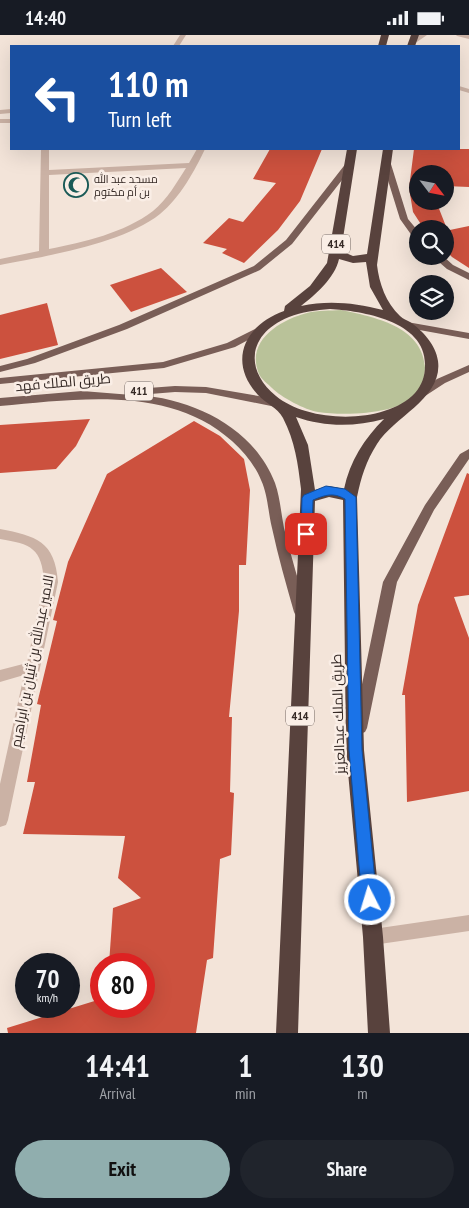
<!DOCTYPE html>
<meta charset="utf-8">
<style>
body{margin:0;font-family:"PT Sans Narrow",Cairo,sans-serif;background:#20242c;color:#f1f3f6;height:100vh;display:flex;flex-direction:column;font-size:19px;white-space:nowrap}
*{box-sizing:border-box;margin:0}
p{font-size:16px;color:#9ea1a6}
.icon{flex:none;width:28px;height:28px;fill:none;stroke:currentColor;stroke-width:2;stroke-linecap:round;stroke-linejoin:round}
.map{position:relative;height:998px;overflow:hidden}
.panel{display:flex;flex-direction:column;background:#171b24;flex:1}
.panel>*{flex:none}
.top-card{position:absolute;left:10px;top:10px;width:450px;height:105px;border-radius:0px;box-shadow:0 5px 20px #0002;background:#1a4fa0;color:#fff;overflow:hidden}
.needle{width:32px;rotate:122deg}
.tools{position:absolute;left:409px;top:130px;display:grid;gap:10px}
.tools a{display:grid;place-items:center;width:45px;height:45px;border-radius:50%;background:#171b24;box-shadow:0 5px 20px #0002;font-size:25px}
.speed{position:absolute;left:15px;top:918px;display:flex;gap:10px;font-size:25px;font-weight:700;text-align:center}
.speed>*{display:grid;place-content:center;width:65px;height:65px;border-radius:50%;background:#171b24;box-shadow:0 5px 20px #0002;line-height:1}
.speed small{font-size:12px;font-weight:400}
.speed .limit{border:8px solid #d22;background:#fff;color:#111}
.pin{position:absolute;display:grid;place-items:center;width:42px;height:42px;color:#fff;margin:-21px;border-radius:10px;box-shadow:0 2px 8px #0006}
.me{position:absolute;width:55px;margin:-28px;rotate:355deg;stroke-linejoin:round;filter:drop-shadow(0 0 4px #0008)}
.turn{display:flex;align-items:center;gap:18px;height:105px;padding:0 15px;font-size:22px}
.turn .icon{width:65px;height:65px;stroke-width:2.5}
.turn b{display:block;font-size:35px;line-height:42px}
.eta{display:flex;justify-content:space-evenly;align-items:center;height:85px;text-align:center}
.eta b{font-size:30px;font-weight:800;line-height:35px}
.primary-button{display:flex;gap:10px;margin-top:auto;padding:10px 15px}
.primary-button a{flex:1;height:58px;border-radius:30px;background:#90aeae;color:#111;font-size:20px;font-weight:800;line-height:58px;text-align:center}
.primary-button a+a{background:#20242c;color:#f1f3f6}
.status{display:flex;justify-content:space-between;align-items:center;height:35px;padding:0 25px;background:#171b24;direction:ltr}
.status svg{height:14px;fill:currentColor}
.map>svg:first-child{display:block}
</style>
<div class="status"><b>14:40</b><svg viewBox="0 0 49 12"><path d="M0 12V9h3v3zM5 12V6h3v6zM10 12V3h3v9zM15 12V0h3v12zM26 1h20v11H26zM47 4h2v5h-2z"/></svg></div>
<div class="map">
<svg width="469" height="998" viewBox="0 0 469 998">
<rect width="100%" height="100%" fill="#f3e4d9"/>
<!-- green -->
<path fill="#b9c299" d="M 341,275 C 374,282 422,291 425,332 C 425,340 423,350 418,357 C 402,380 344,381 318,377 C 305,375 281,362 272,353 C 268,349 261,344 259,339 C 245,306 280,285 307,278 C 318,275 330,276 341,275 Z"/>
<!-- building -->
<g fill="#cc513e">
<polygon points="270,114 322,114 300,166 278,195 244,228 222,218 227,214 203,208 229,183 243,187 276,148 253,144"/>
<polygon points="414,114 469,114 469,152 445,151 445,139 418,139 418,166 436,166 447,194 424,194 413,177 409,153"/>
<polygon points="469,191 469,233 452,222 445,215 445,196"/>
<polygon points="161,233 187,257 131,277 110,250"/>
<polygon points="47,268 58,310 0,324 0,280"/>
<polygon points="90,384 76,411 56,434 0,438 0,390"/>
<polygon points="194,386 220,401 244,424 250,455 246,530 239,530 239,576 229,682 232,682 230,757 234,758 231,820 220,824 213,923 207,925 196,998 8,998 7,993 101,964 101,971 144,971 144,929 109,929 113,873 141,863 118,843 125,801 23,799 35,747 27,747 41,670 37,669 57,586 53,585 68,527 107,439"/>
<polygon points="467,438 469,439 469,560 454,562 469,603 469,756 407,767 405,660 402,660 418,570"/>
</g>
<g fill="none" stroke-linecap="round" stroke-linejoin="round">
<!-- minor -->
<g fill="#cbb2a5" fill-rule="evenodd">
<polygon points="180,0 186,0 179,11 173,11"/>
<polygon points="419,0 427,0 414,9 410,9 410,7"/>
<polygon points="456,0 469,0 469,4 457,1"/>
<polygon points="459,51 469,54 469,58 459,55"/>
<polygon points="11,74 11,78 0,79 0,75"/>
<rect x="0" y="84" width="11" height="4"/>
<path d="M 41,114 L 49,114 L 49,135 L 189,128 L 197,114 L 205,114 C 195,135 180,163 160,179 C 122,209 47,221 0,230 L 0,224 L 39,216 ZM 186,133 C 177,147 167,165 153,176 C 124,198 84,207 49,214 L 49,140 Z"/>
<path d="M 0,494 C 36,501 55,506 58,547 L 8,785 L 6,790 L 0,792 L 0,749 L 24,640 L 0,647 L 0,635 L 27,628 L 44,547 C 42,513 31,509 0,504 Z"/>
<polygon points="469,880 469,896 373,910 367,908 365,902 367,896 373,894"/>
</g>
<!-- major -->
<g fill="#795e57" fill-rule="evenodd">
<polygon points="386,123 390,126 408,184 418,196 418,206 415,205 400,184 382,126"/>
<polygon points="350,126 353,127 353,131 292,209 260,235 127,294 35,328 0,337 0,331 27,324 119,290 254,231 286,205 347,127"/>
<polygon points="432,221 443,221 453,230 469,238 469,245 447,234"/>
<polygon points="407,287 469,298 469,304 403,292 403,288"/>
<polygon points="261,291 266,294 265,296 235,312 164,333 0,349 0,343 163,327 227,308"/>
<polygon points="469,330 469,337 445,348 422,363 417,359 437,344"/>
<path d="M 175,351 L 206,352 L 276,364 L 282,368 L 276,372 L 206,358 L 175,357 L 138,360 C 194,364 254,393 275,448 C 280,462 281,478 284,493 C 291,521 299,549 308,577 L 306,581 L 301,582 L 296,581 L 294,577 C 286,549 278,521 272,493 C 268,477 268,460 261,445 C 255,430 244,417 232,406 C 170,350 77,364 0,371 L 0,363 L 82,356 L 132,360 L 130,357 L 135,354 Z"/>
<polygon points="469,414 469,424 434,475 397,547 367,693 365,697 360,699 355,697 353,693 383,547 425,470 460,419"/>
</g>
<!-- highway -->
<g fill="#58423d" fill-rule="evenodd">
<polygon points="381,0 389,0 386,11 378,11"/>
<polygon points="411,0 419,0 415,11 407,11"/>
<path d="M 347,114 L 357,114 L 341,216 L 353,221 L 367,219 L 383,114 L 393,114 L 377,230 C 379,248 386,268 400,281 C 403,284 407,285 410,287 C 423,296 436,310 438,326 C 443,363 395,381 377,409 C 366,426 361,443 357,462 L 364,715 L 383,902 L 390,998 L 368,998 L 363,902 L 346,715 L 343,465 L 329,462 L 315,466 L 298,998 L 276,998 L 301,454 C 298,429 295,406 283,383 C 277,372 266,369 258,360 C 227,326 245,290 284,276 L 285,271 L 310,251 L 327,228 ZM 339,224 L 353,228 L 366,227 L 370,252 L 383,275 C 355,268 329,265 301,271 C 315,260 335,243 339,224 ZM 330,274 C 362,276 427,286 425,331 C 425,341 422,350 415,358 C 385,390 308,388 276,361 C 243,334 249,298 289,282 C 302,277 316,275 330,274 ZM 296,382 C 324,392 355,392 384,384 C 364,404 350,426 344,454 L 329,451 L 315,455 L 308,410 Z"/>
</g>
</g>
<!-- route -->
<path fill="#1a73e8" stroke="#114b97" d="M 326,451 L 345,454 L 356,462 L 362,715 L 377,865 L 375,870 L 370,872 L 364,870 L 362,865 L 349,715 L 345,464 C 333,457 325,460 313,465 L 312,499 L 306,503 L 301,499 L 302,463 L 304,460 Z"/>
<!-- icons -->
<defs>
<symbol id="mosque-ring" viewBox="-11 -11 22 22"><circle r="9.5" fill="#faeee6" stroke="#1a5a57" stroke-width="1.5"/><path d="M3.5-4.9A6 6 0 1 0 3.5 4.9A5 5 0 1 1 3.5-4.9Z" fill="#1a5a57"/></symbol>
</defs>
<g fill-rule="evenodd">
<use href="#mosque-ring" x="62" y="136" width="28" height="28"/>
</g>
<g text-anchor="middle" stroke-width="5" stroke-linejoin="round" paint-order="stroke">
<!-- far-poi labels -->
<g font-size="11" fill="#362a26" stroke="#faeee6" text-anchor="start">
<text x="94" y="148">مسجد عبد الله<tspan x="94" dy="13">بن أم مكتوم</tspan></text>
</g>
<!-- shield labels -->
<g fill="#faeee6" stroke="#716560" stroke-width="1">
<rect x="322" y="199.5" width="28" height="19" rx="4"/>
<rect x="125" y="346.5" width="28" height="19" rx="4"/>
<rect x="286" y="671.5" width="28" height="19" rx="4"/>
</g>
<g font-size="12" font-weight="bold" fill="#362a26">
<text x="336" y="213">414</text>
<text x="139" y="360">411</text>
<text x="300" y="685">414</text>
</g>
<!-- street labels -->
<g font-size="14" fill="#362a26" stroke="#faeee6">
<text transform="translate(63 347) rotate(-5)" y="5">طريق الملك فهد</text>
<text transform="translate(32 626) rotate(-79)" y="5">الامير عبدالله بن ثنيان بن ابراهيم</text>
<text transform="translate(338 679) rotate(-92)" y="5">طريق الملك عبدالعزيز</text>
</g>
</g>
</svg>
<div class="tools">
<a><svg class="needle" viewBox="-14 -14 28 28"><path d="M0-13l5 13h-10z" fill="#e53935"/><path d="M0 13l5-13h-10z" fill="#9ea1a6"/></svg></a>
<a><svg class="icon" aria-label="search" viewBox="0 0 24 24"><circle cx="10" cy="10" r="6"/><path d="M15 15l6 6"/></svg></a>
<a><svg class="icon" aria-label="layers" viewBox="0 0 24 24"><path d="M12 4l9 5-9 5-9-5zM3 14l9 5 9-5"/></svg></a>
</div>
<div class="speed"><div>70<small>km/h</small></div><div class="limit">80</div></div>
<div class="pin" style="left:306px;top:499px;background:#d93025"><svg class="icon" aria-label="arrive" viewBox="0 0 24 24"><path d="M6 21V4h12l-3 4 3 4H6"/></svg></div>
<svg class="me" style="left:370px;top:865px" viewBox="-20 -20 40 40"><circle r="17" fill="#1a73e8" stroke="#fff" stroke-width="3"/><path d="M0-11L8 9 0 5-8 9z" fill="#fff"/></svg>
<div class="top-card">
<div class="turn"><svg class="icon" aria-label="left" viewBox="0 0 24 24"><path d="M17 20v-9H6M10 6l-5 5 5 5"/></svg><div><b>110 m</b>Turn left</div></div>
</div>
</div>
<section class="panel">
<div class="eta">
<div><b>14:41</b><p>Arrival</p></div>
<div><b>1</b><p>min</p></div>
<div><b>130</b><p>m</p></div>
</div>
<div class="primary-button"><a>Exit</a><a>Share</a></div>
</section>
